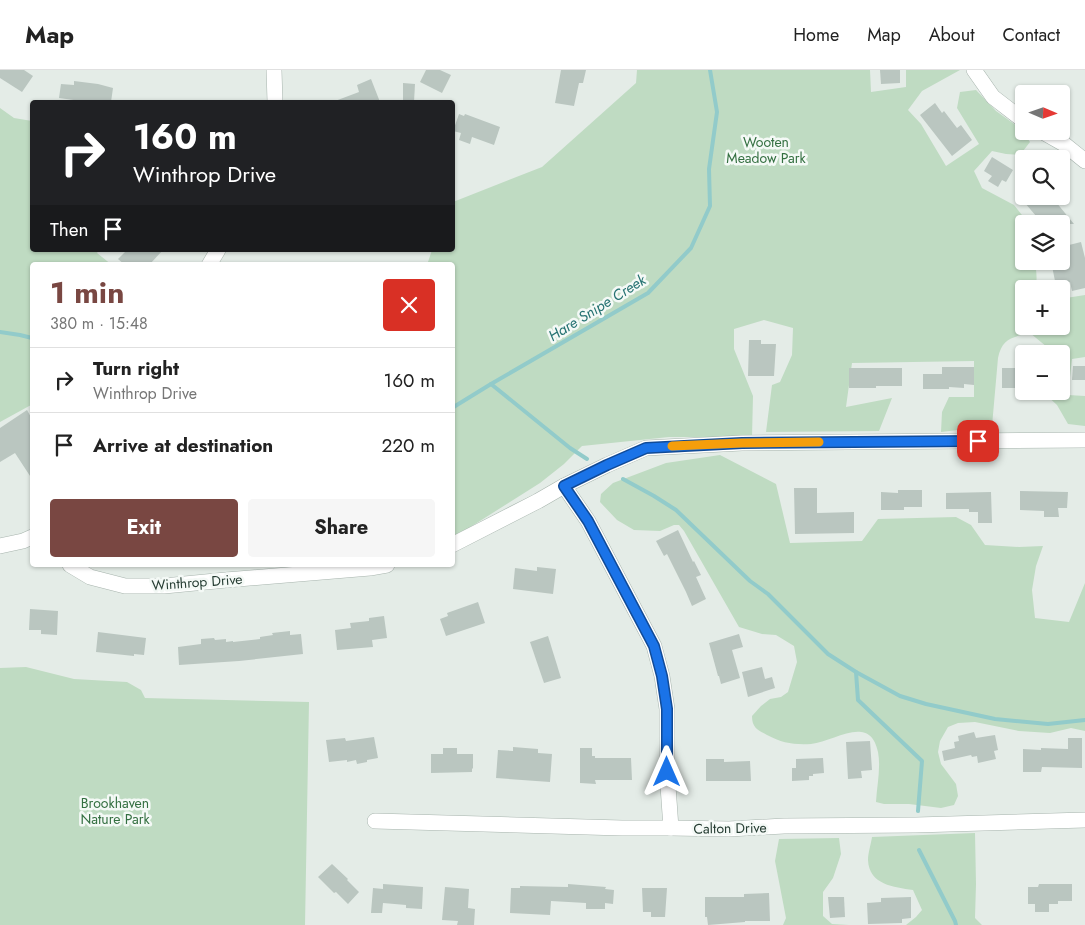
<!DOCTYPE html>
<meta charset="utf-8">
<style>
body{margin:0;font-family:Jost,sans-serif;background:#f6f6f6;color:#222;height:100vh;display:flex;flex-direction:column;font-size:19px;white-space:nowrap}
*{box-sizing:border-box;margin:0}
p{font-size:16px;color:#767676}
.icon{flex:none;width:28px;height:28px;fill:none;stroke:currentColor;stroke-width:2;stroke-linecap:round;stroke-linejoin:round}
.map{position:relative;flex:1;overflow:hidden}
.side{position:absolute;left:30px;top:192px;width:425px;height:305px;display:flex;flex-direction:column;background:#fff;border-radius:5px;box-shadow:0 1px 4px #0004}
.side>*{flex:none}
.banner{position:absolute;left:30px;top:30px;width:425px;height:152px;border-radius:5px;box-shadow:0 1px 4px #0004;background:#202124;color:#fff;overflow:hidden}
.needle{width:32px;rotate:92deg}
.controls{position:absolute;left:1015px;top:15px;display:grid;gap:10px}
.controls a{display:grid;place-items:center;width:55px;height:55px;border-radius:5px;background:#fff;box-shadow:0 1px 4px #0004;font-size:25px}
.pin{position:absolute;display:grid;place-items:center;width:42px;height:42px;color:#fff;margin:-21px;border-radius:10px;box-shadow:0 2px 8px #0006}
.me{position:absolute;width:55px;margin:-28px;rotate:0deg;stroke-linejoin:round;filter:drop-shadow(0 0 4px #0008)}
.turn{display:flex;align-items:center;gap:18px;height:105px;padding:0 20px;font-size:22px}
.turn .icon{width:65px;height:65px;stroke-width:2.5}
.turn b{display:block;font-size:35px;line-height:42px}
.then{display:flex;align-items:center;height:48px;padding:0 20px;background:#0003;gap:10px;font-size:19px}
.round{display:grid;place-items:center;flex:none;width:52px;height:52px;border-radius:5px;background:#f6f6f6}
.headline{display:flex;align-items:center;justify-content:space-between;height:85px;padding:0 20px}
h1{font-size:30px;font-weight:700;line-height:38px;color:#794742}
.button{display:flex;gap:10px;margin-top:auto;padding:10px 20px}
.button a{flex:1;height:58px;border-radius:5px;background:#794742;color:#fff;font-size:20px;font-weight:700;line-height:58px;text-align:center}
.button a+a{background:#f6f6f6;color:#222}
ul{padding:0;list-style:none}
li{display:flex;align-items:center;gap:15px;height:65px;padding:0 20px;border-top:1px solid #e0e0e0}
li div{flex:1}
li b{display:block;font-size:19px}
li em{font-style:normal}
header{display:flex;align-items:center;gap:30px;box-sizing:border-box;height:70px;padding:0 25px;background:#fff;border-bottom:1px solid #e0e0e0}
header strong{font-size:24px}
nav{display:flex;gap:28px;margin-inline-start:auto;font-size:18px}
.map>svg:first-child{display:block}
</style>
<header>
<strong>Map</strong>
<nav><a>Home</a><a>Map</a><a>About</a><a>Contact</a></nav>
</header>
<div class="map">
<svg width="1085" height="855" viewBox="0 0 1085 855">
<rect width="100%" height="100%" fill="#e4ece7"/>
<!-- green -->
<g fill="#bfdbc2">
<path d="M 637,0 L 870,0 L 871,22 L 906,17 L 906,0 L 960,0 L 922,21 L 908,40 L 921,54 L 946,96 L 979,74 L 957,38 L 960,22 L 976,20 L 996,41 L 1021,59 L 1030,72 L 1020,85 L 1006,84 L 992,81 L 974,101 L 982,118 L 1014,135 L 1029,154 L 1024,154 L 1024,191 L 1035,191 C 1036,200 1038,210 1035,219 L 1024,219 L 1024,256 L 1061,256 L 1061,236 L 1066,228 L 1085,225 L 1085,287 L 1072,289 L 1068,325 L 1085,326 L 1085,356 L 1068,354 L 1057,335 L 1044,323 L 1044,321 L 1061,321 L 1061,284 L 1047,284 L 1047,277 L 1030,263 C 1013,267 1002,268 998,288 L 992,356 L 941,362 L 942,342 L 949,327 L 974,327 L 974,291 L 852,293 L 846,337 L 892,328 L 879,361 L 766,362 L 772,315 L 780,312 L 792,285 L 793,258 L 764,250 L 734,259 L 734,279 L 753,326 L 752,367 L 669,367 L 582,376 L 564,394 L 540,413 L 453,468 L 452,195 L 427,195 L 432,180 L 452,180 L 453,132 L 542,97 L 636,13 Z"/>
<polygon points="0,38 14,48 32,51 32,180 99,180 97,183 112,195 32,195 32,337 31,335 0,352"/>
<path d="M 720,385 L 776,414 L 790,473 L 862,471 L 878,449 L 956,447 L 971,455 L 985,475 L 1019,477 L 1043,476 L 1036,496 L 1032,520 L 1035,548 L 1069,552 L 1085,513 L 1085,661 L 1071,658 L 1050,663 L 1019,661 L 975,652 L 958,653 L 948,657 L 940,671 L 938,682 L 941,694 L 956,714 L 958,726 L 954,735 L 941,738 L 909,734 L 884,734 L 876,732 C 877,715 881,698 878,682 C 870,643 834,672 811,674 C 794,675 782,673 767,665 C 758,660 752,658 752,646 L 761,636 L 770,629 L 781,627 L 788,622 L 797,592 L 794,576 L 776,565 L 762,564 L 739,557 L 684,461 L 679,455 L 674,455 L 660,461 L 634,460 L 617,450 L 600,432 L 601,424 L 613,413 L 666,393 Z"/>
<polygon points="26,597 74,609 127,612 141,620 145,628 309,632 305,855 0,855 0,598"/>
<path d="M 975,763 L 976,814 L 975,848 L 982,855 L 906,855 L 916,847 L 922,840 L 913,820 C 894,817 869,815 868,790 C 868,783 871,774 872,767 Z"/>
<polygon points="839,768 841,784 833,808 823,822 823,846 832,854 849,855 783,855 786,848 775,791 779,769"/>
</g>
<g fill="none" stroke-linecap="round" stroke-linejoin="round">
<!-- stream -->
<g stroke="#92cbca" stroke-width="4">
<polyline points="0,262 20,265 32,268"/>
<polyline points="491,314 570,378 587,389"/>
<polyline points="452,338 491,314 648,223 691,178 710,136 709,99 717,42 710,0"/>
<polyline points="623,409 654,426 676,440 750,511 768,524 828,584 856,602 900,626 926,634 995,649 1048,654 1085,650"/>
<polyline points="856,602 858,630 922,691 918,741"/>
<polyline points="919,780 955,851 956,855"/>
</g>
</g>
<!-- building -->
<g fill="#bac6c0">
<polygon points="0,0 24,0 33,6 22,22 0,8"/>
<polygon points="426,0 440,0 451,5 442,23 420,12"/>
<polygon points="561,0 586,0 583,13 579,13 574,36 555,33"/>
<polygon points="880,0 900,0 900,13 881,14"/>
<polygon points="371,9 380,32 335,32 335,31 359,22 357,15"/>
<polygon points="74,11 98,14 113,18 111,32 88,32 59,28 61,14 74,15"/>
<polygon points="403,13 415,14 414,32 403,32"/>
<polygon points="935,33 942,43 944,41 957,58 961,55 972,70 952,86 920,45"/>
<polygon points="459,44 464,46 465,44 500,57 494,75 472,67 470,74 459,70 461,63 453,61"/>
<polygon points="992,87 1013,100 1006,112 1002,110 998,117 988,111 992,106 984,101"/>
<polygon points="1019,126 1051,126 1074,154 1050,154 1046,149 1042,153"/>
<polygon points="1081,172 1085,188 1085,218 1072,221 1070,212 1056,216 1051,191 1061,191 1061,177"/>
<polygon points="127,180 163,180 149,195 125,195 118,189"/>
<polygon points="749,270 761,270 761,274 776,274 774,306 748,306"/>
<polygon points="1073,296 1085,296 1085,310 1072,310"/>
<polygon points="942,297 974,297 974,315 964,314 964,318 949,317 949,319 923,319 923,304 942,304"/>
<polygon points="849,298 902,298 902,316 876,316 876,318 849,318"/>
<rect x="1002" y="298" width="22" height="20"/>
<polygon points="27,340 32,349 32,409 15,383 0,392 0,358"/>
<polygon points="794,418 817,418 817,443 854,442 854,463 795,464"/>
<polygon points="898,420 922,420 922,437 904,437 904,440 881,440 881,422 898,423"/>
<polygon points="1020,421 1068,422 1067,438 1058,438 1059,447 1044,447 1044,441 1020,440"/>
<polygon points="991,422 992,453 978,453 978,442 969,442 969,439 946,439 946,423"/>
<polygon points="678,460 693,492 694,491 701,505 696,507 706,529 692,536 686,522 667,484 664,486 656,471"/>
<polygon points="537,497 556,499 553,524 513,519 515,498 537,501"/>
<polygon points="478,532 485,553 446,566 440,549 448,546 447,543"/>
<polygon points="30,539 58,541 57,565 41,564 41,560 29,560"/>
<polygon points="384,546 387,568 372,570 373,577 337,580 335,560 351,558 350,553 369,551 369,548"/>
<polygon points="290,561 290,565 301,564 303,584 239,591 179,595 178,577 201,574 201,569 214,568 215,570 226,569 226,572 233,571 233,572 260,569 260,567 273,565 272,563"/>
<polygon points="98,562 146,568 144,585 134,584 134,586 96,582"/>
<polygon points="739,564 743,577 732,580 740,608 721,614 719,606 718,606 709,573"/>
<polygon points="548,566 561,608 544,613 530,572"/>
<polygon points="762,597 765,609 772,607 775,618 748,627 742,602"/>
<polygon points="974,662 976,668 995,665 998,680 994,681 996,689 978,693 977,686 972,687 971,685 944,691 942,681 955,678 954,672 959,671 958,666"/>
<polygon points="374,667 378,688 367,690 367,692 357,694 356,690 347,692 347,690 329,692 326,670 345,668 346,671"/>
<polygon points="1068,668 1082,668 1082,698 1042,697 1041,702 1023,702 1023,679 1041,680 1041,678 1068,679"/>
<polygon points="870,671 872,700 861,701 862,708 848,709 846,672"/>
<polygon points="513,677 538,679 538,683 552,684 550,712 496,708 498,680 513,681"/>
<polygon points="443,678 457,678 457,684 473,684 473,698 472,699 472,702 431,703 431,684 443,684"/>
<polygon points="580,678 592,678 592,686 595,686 595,688 631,688 632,710 595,710 596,714 580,713"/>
<polygon points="823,688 824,703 813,704 813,706 809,706 809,710 792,711 792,698 796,698 796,689"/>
<polygon points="706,689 724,689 724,692 750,691 751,711 706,711"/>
<polygon points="332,794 348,809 347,810 359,822 348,834 336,822 334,823 318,807"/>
<polygon points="383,814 423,817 422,839 406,838 406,835 383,833 382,843 371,843 373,818 383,819"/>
<polygon points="568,814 606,817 605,819 614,820 613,834 605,833 605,839 586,839 586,833 551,831 550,845 510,843 511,818 520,818 520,816 568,817"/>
<polygon points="1039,814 1072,814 1072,831 1058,831 1058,834 1049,834 1049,842 1035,842 1035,834 1028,834 1028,817 1038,817"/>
<polygon points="445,817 469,819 468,838 475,839 474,855 457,855 458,851 442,850"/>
<polygon points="642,818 667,818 665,847 651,847 651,842 643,842"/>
<polygon points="769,823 770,851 745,851 745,852 708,855 707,847 705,847 705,827 744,827 744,824"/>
<polygon points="828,827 844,827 845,847 830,848"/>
<polygon points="911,827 911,848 902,849 902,853 868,854 867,833 881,832 881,828"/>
</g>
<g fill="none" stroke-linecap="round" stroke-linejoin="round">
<defs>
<g id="minor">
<polyline points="974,0 993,27 1024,51"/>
<polyline points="1041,61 1064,74 1085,91"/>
<polyline points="564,416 588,451 654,576 662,606 667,639 667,702 671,758"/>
<polyline points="375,751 622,758 671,758 729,759 784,756 916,755 1085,750"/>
</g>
<g id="tertiary">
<polyline points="274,0 275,32"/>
<polyline points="209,195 218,180"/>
<polyline points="452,475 538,431 564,416 607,395 646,378 742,373 1085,370"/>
<polyline points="0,476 23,471 32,467"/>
<polyline points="70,495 90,507 125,516 164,516 226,510 370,498 387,495"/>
</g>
</defs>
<!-- minor casing -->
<use href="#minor" stroke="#a7b4ad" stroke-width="16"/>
<!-- tertiary casing -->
<use href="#tertiary" stroke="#a7b4ad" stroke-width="16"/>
<!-- minor -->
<use href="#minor" stroke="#fff" stroke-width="15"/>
<!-- tertiary -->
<use href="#tertiary" stroke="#fff" stroke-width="15"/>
</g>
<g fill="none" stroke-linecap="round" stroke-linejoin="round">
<defs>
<polyline id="route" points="667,702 667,639 662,606 654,576 588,451 564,416 607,395 646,378 742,373 978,371"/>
</defs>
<!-- route casing -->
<use href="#route" stroke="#114b97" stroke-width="12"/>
<!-- route -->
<use href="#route" stroke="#1a73e8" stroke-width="9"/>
<!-- slow -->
<polyline stroke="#f59e0b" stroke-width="9" points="672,376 742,373 819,372"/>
</g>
<g text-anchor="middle" stroke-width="5" stroke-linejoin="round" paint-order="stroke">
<!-- park labels -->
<g font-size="14" fill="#336f40" stroke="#f4f9f6">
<text x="766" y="77">Wooten<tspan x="766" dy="16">Meadow Park</tspan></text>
<text x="115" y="738">Brookhaven<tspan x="115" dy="16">Nature Park</tspan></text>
</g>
<!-- street labels -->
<g font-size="14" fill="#253c32" stroke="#f4f9f6">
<text transform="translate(197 512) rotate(-4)" y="5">Winthrop Drive</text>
<text transform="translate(730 758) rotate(-1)" y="5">Calton Drive</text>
</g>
<!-- water labels -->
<g font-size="15" font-style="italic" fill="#257272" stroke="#f4f9f6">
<text transform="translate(597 238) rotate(-32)" y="5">Hare Snipe Creek</text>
</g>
</g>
</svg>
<div class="controls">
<a><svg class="needle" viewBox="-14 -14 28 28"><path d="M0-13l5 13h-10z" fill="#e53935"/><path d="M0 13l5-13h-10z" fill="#767676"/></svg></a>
<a><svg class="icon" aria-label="search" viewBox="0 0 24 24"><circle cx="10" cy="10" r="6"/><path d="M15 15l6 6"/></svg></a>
<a><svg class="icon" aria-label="layers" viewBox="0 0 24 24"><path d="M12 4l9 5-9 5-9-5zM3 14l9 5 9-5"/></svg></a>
<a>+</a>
<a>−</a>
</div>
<div class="pin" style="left:978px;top:371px;background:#d93025"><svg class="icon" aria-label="arrive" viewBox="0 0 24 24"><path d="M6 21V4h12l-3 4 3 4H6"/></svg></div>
<svg class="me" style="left:667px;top:702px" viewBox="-20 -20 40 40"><path d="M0-17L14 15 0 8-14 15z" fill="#1a73e8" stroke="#fff" stroke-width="4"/></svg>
<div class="banner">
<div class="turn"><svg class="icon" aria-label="right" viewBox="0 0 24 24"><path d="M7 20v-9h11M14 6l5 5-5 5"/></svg><div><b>160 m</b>Winthrop Drive</div></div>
<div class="then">Then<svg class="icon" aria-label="arrive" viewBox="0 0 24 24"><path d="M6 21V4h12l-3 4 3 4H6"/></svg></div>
</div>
<section class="side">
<div class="headline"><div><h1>1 min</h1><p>380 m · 15:48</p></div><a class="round" style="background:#d93025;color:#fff"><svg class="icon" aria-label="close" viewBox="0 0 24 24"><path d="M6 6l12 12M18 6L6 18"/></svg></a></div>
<ul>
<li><svg class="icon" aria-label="right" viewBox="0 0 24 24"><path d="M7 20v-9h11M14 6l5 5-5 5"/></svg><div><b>Turn right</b><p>Winthrop Drive</p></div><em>160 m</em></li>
<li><svg class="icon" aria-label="arrive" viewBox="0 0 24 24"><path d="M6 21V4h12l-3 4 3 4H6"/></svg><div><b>Arrive at destination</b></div><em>220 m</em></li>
</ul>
<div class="button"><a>Exit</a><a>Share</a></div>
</section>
</div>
